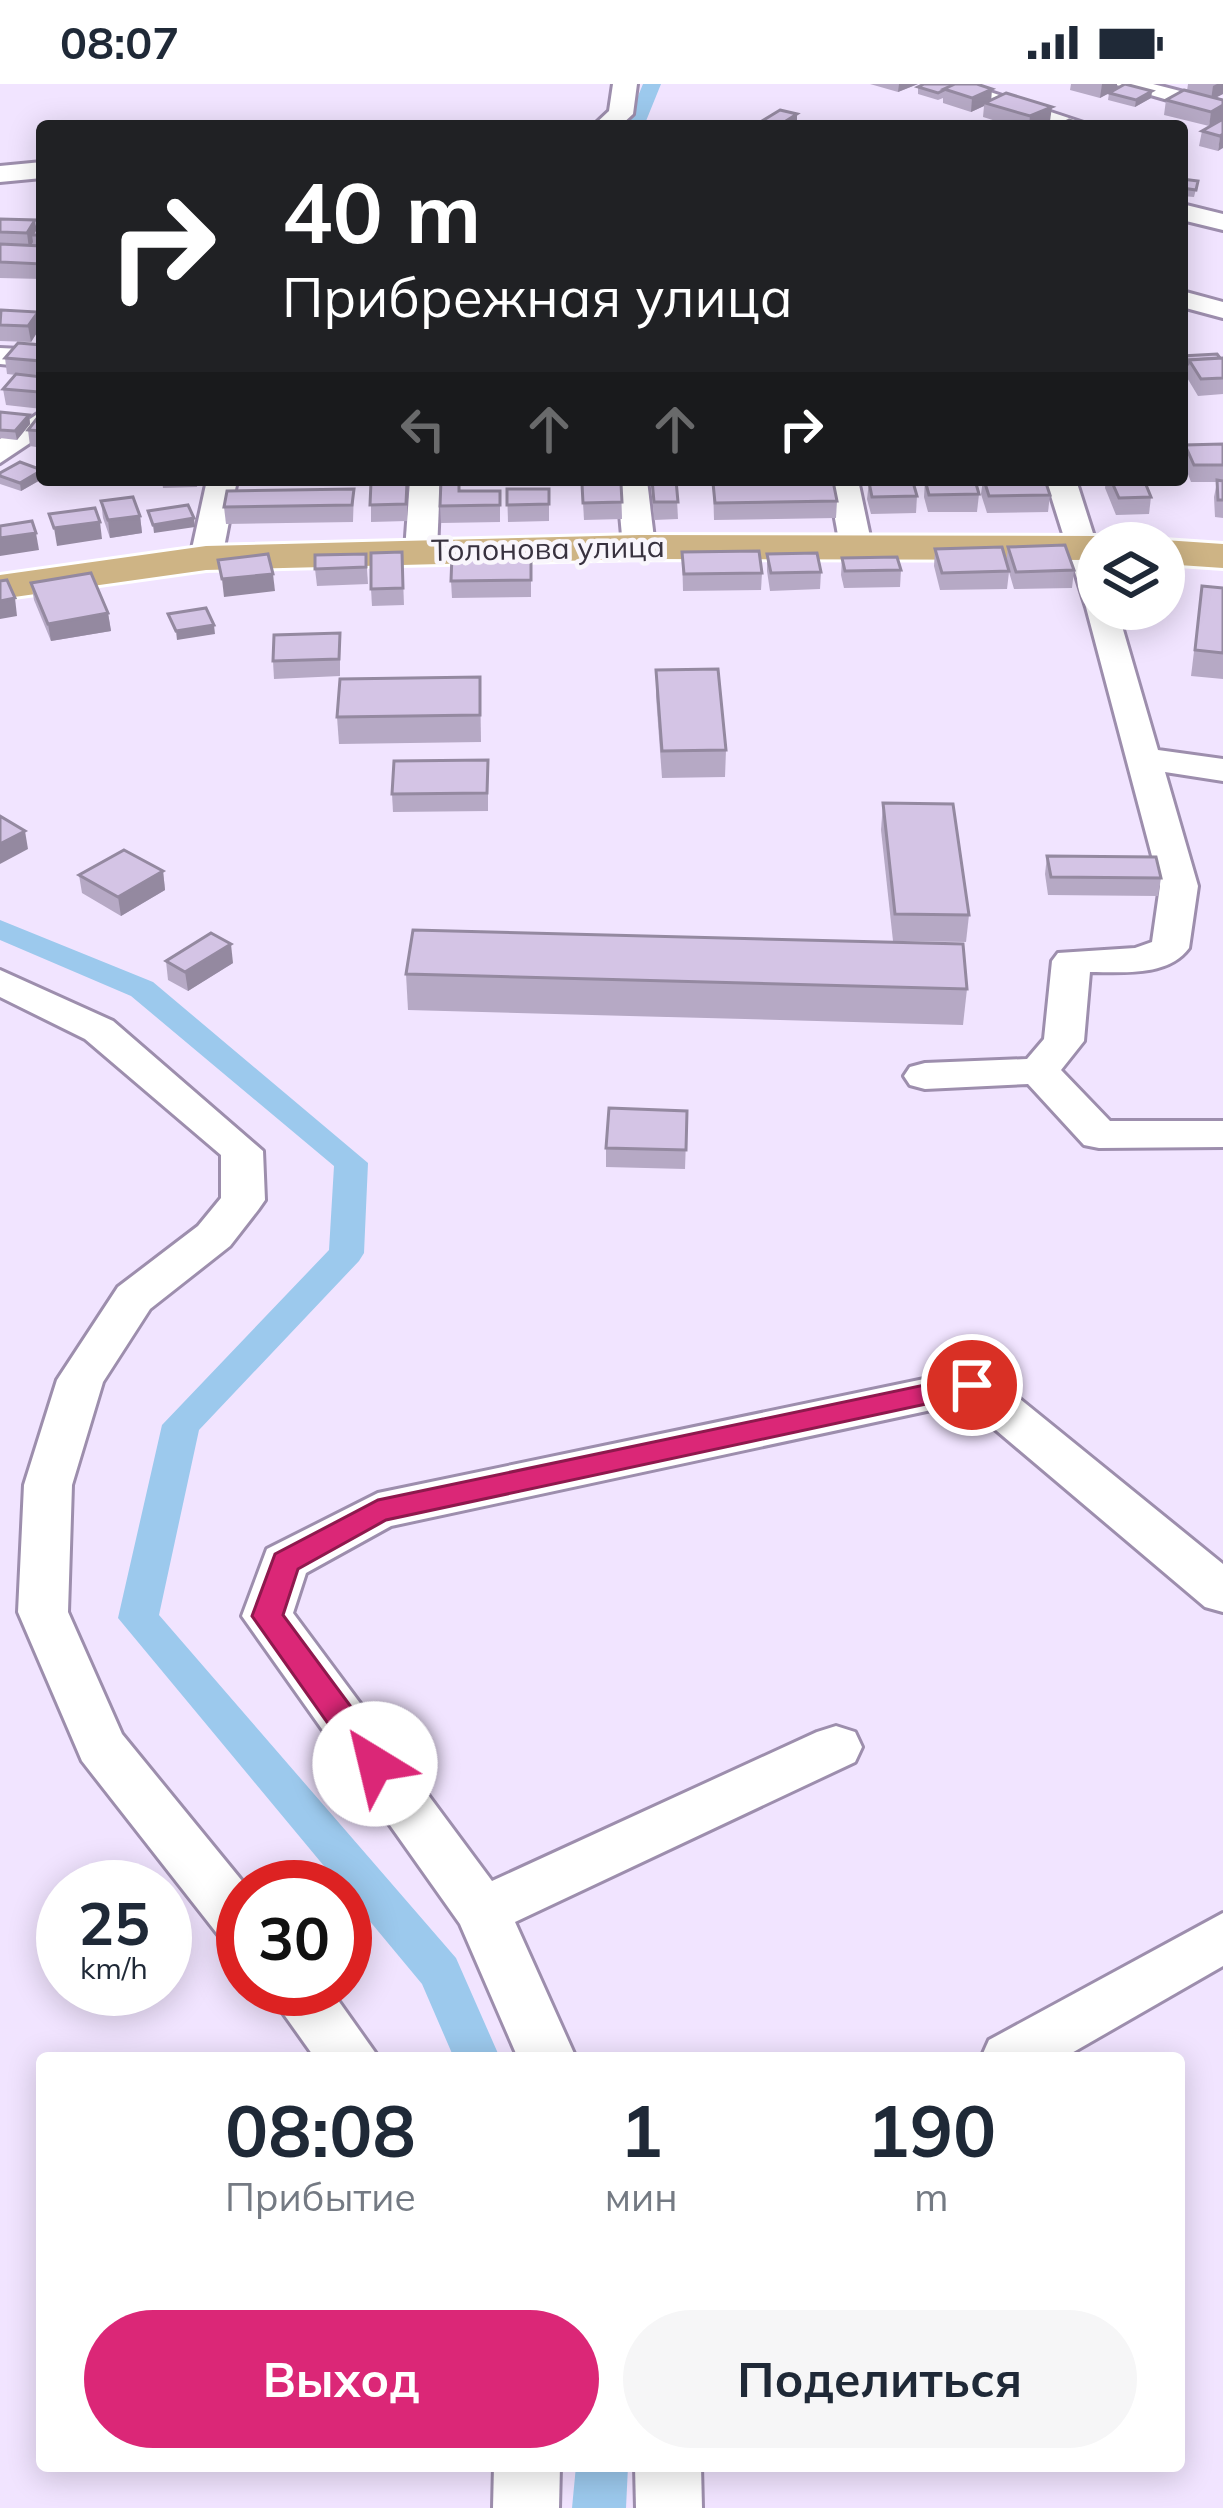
<!DOCTYPE html>
<html lang="ru">
<meta charset="utf-8">
<style>
body{margin:0;font-family:Mulish,sans-serif;background:#f6f6f7;color:#1f2937;height:100vh;display:flex;flex-direction:column;font-size:45px;white-space:nowrap}
*{box-sizing:border-box;margin:0}
p{font-size:39px;color:#747a83}
.icon{flex:none;width:66px;height:66px;fill:none;stroke:currentColor;stroke-width:2;stroke-linecap:round;stroke-linejoin:round}
.map{position:relative;flex:1;overflow:hidden}
.panel{position:absolute;left:36px;top:1968px;width:1149px;height:420px;display:flex;flex-direction:column;background:#fff;border-radius:12px;box-shadow:0 6px 30px #0003}
.panel>*{flex:none}
.top-card{position:absolute;left:36px;top:36px;width:1152px;height:366px;border-radius:12px;box-shadow:0 6px 30px #0003;background:#202124;color:#fff;overflow:hidden}
.tools{position:absolute;left:1077px;top:438px;display:grid;gap:24px}
.tools a{display:grid;place-items:center;width:108px;height:108px;border-radius:50%;background:#fff;box-shadow:0 6px 30px #0003;font-size:60px}
.speed{position:absolute;left:36px;top:1776px;display:flex;gap:24px;font-size:60px;font-weight:700;text-align:center}
.speed>*{display:grid;place-content:center;width:156px;height:156px;border-radius:50%;background:#fff;box-shadow:0 6px 30px #0003;line-height:1}
.speed small{font-size:30px;font-weight:400}
.speed .limit{border:18px solid #d22;background:#fff;color:#111}
.pin{position:absolute;display:grid;place-items:center;width:102px;height:102px;color:#fff;margin:-51px;border:6px solid #fff;border-radius:50%;box-shadow:0 3px 12px #0007}
.me{position:absolute;width:132px;margin:-66px;rotate:324deg;stroke-linejoin:round;filter:drop-shadow(0 0 9px #0008)}
.turn{display:flex;align-items:center;gap:42px;height:252px;padding:0 48px;font-size:54px}
.turn .icon{width:156px;height:156px;stroke-width:2.5}
.turn b{display:block;font-size:84px;line-height:102px}
.lanes{display:flex;align-items:center;height:114px;padding:0 48px;background:#0003;justify-content:center;gap:60px;direction:ltr}
.lanes .off{opacity:.35}
.eta{display:flex;justify-content:space-evenly;align-items:center;height:204px;text-align:center}
.eta b{font-size:72px;font-weight:700;line-height:84px}
.action{display:flex;gap:24px;margin-top:auto;padding:24px 48px}
.action a{flex:1;height:138px;border-radius:72px;background:#db2777;color:#fff;font-size:48px;font-weight:700;line-height:138px;text-align:center}
.action a+a{background:#f6f6f7;color:#1f2937}
.status{display:flex;justify-content:space-between;align-items:center;height:84px;padding:0 60px;background:#fff;direction:ltr}
.status svg{height:33px;fill:currentColor}
.map>svg:first-child{display:block}
</style>
<div class="status"><b>08:07</b><svg viewBox="0 0 49 12"><path d="M0 12V9h3v3zM5 12V6h3v6zM10 12V3h3v9zM15 12V0h3v12zM26 1h20v11H26zM47 4h2v5h-2z"/></svg></div>
<div class="map">
<svg width="1223" height="2424" viewBox="0 0 1223 2424">
<rect width="100%" height="100%" fill="#f1e4ff"/>
<g fill="none" stroke-linecap="round" stroke-linejoin="round">
<!-- canal -->
<g fill="#9cc9ed" fill-rule="evenodd">
<polygon points="643,0 661,0 646,37 584,42 631,29"/>
<polygon points="0,836 153,898 368,1079 364,1169 359,1177 199,1346 159,1531 456,1874 500,1974 454,1974 422,1900 118,1534 162,1341 329,1166 334,1082 131,912 0,856"/>
<polygon points="576,2382 628,2382 626,2424 572,2424"/>
</g>
<defs>
<g id="minor">
<polygon points="613,0 637,0 633,30 620,42 593,42 609,27"/>
<polygon points="929,0 966,0 1093,42 1055,42"/>
<polygon points="1113,0 1153,0 1223,18 1223,32"/>
<polygon points="42,78 42,94 0,98 0,82"/>
<polygon points="1182,120 1223,130 1223,146 1182,136"/>
<polygon points="1182,207 1223,218 1223,234 1182,223"/>
<polygon points="0,264 42,266 42,284 0,280"/>
<polygon points="42,327 42,351 0,379 0,355"/>
<polygon points="207,396 237,396 222,474 206,484 190,474"/>
<polygon points="410,396 440,396 437,467 421,477 405,467"/>
<polygon points="617,396 647,396 655,463 650,470 628,470 623,463"/>
<polygon points="828,396 858,396 872,462 867,469 845,469 840,462"/>
<path d="M 1046,396 L 1076,396 L 1098,465 L 1098,525 L 1117,525 L 1158,666 L 1223,675 L 1223,697 L 1165,688 L 1198,802 L 1189,864 C 1168,893 1122,888 1090,888 L 1084,957 L 1061,986 L 1110,1037 L 1223,1037 L 1223,1063 L 1099,1064 L 1084,1061 L 1028,1000 L 925,1005 L 910,1001 L 904,992 L 910,983 L 925,979 L 1027,975 L 1044,955 L 1052,877 L 1058,869 L 1135,864 L 1152,858 L 1160,802 L 1086,523 Z"/>
<polygon points="0,886 113,937 263,1067 265,1116 258,1126 230,1162 150,1225 103,1298 72,1401 68,1528 122,1650 247,1803 243,1864 223,1857 82,1677 18,1528 24,1401 57,1296 118,1203 198,1142 221,1114 221,1071 85,955 0,913"/>
<polygon points="972,1285 988,1289 1223,1480 1223,1528 1205,1523 964,1319 391,1442 306,1489 293,1529 492,1797 817,1648 836,1642 855,1648 862,1663 855,1678 515,1838 576,1974 518,1974 460,1840 242,1532 267,1465 378,1409"/>
<polygon points="1223,1829 1223,1882 1063,1974 981,1974 989,1956"/>
<polygon points="266,1905 330,1905 379,1974 315,1974"/>
<polygon points="494,2382 560,2382 559,2424 493,2424"/>
<polygon points="635,2382 701,2382 702,2424 636,2424"/>
</g>
<g id="major">
<polygon points="639,451 1098,452 1115,459 1098,459 1098,476 639,475 206,486 0,515 0,491 206,462"/>
<polygon points="1164,456 1223,460 1223,484 1164,480 1164,459 1152,459"/>
</g>
</defs>
<!-- minor casing -->
<use href="#minor" stroke="#9d8ead" stroke-width="6"/>
<!-- major casing -->
<use href="#major" stroke="#fff" stroke-width="6"/>
<!-- minor -->
<use href="#minor" fill="#fff" fill-rule="evenodd"/>
<!-- major -->
<use href="#major" fill="#ceb485" fill-rule="evenodd"/>
</g>
<!-- wall -->
<g fill="#b6a9c5">
<polygon points="870,0 918,0 898,8"/>
<polygon points="924,0 991,16 1050,37 1040,42 1012,42 983,33 984,22 971,28 943,19 943,14 938,16 918,10 918,3"/>
<polygon points="1071,0 1117,0 1117,5 1152,7 1151,14 1135,23 1108,16 1109,9 1100,14 1070,6"/>
<polygon points="1188,0 1223,0 1223,10 1215,14 1209,42 1164,31 1166,16 1187,7"/>
<polygon points="1223,35 1218,67 1199,62 1202,47"/>
<polygon points="1182,95 1198,97 1194,113 1182,112"/>
<polygon points="0,135 35,136 36,144 42,137 42,195 0,194"/>
<polygon points="0,227 38,228 40,244 31,258 0,257"/>
<polygon points="42,261 42,325 6,321 3,305 16,291 7,290 5,274"/>
<polygon points="1182,272 1223,274 1223,310 1198,312 1186,292 1187,288 1182,288"/>
<polygon points="0,328 29,331 30,340 17,356 0,354"/>
<polygon points="42,328 42,364 30,362 28,346"/>
<polygon points="1223,360 1223,434 1215,433 1214,413 1217,398 1191,398 1183,377 1185,361"/>
<polygon points="42,385 42,395 21,407 0,400 0,389"/>
<polygon points="162,396 198,396 197,403 163,404"/>
<polygon points="368,396 410,396 407,398 407,437 371,438 371,398 368,398"/>
<polygon points="651,396 676,396 678,435 654,436"/>
<polygon points="925,396 979,410 977,428 928,428 924,413"/>
<polygon points="983,396 1045,396 1050,411 1048,428 987,429 981,410"/>
<polygon points="1106,396 1144,396 1151,413 1149,430 1116,431 1105,404"/>
<polygon points="869,398 917,412 916,429 871,430 867,415"/>
<polygon points="713,399 837,417 836,434 714,436"/>
<polygon points="582,400 621,400 622,435 584,436"/>
<polygon points="354,405 353,438 226,440 224,423"/>
<polygon points="507,405 549,405 549,437 508,438"/>
<polygon points="460,407 500,407 500,438 441,439 440,422"/>
<polygon points="101,417 140,432 142,449 110,454 103,434"/>
<polygon points="1008,463 1074,486 1072,504 1014,505 1009,488 1007,505 940,506 934,482 935,465 1006,479"/>
<polygon points="402,468 404,521 372,522 371,505"/>
<polygon points="682,468 762,489 761,506 683,507"/>
<polygon points="366,470 368,500 317,502 315,485"/>
<polygon points="531,470 531,513 452,514 451,497"/>
<polygon points="767,470 821,488 820,505 770,507 767,487"/>
<polygon points="842,474 901,486 900,503 844,504 841,491"/>
<polygon points="31,499 108,529 111,547 51,557 34,516"/>
<polygon points="1202,502 1223,504 1223,595 1191,592"/>
<polygon points="340,549 340,592 274,595 273,577"/>
<polygon points="656,586 726,666 725,693 662,694 656,612"/>
<polygon points="480,593 481,658 339,660 337,633"/>
<polygon points="488,676 488,727 393,728 392,710"/>
<polygon points="883,719 969,831 966,858 893,857 881,746"/>
<polygon points="1047,772 1161,794 1158,812 1048,811 1045,790"/>
<polygon points="163,787 165,806 121,832 82,809 79,791"/>
<polygon points="166,877 233,879 188,907 168,896"/>
<polygon points="406,890 967,905 963,941 408,926"/>
<polygon points="687,1027 685,1085 606,1083 606,1064"/>
</g>
<!-- shaded-wall -->
<g fill="#9489a0">
<polygon points="899,0 918,0 898,8"/>
<polygon points="1102,0 1117,0 1117,5 1100,14"/>
<polygon points="1217,0 1223,0 1223,10 1211,16 1213,2"/>
<polygon points="992,5 991,19 985,19 984,22 971,28 972,14"/>
<polygon points="1152,7 1151,14 1135,23 1136,16"/>
<polygon points="1223,21 1223,34 1209,42 1211,28"/>
<polygon points="1052,23 1050,37 1040,42 1029,42 1030,32"/>
<polygon points="797,30 797,42 778,42"/>
<polygon points="1223,50 1223,64 1218,67 1220,52"/>
<polygon points="35,136 37,151 32,151 33,158 29,165 27,149"/>
<polygon points="38,228 40,244 31,258 28,242"/>
<polygon points="29,331 30,340 17,356 15,347"/>
<polygon points="42,386 42,395 21,407 20,399"/>
<polygon points="140,432 142,449 110,454 108,436"/>
<polygon points="194,434 195,443 154,449 153,441"/>
<polygon points="100,438 102,455 57,462 54,444"/>
<polygon points="36,449 39,466 0,472 0,454"/>
<polygon points="273,490 275,507 224,513 222,495"/>
<polygon points="15,514 17,532 0,535 0,517"/>
<polygon points="108,529 111,547 51,557 48,540"/>
<polygon points="214,541 215,550 177,556 176,547"/>
<polygon points="25,747 28,765 0,780 0,760"/>
<polygon points="163,787 165,806 121,832 118,813"/>
<polygon points="231,860 233,879 188,907 185,888"/>
</g>
<!-- building -->
<g fill="#d4c4e5" stroke="#9489a0" stroke-width="3">
<polygon points="924,0 952,0 954,1 938,9 918,3"/>
<polygon points="955,0 977,0 992,5 972,14 944,5"/>
<polygon points="1125,0 1152,7 1136,16 1109,9"/>
<polygon points="1184,6 1223,16 1223,21 1211,28 1166,16"/>
<polygon points="1006,9 1052,23 1030,32 985,19"/>
<polygon points="780,26 797,30 778,42 754,42"/>
<polygon points="1223,35 1223,50 1220,52 1202,47"/>
<polygon points="1069,36 1087,42 1057,42"/>
<polygon points="1182,95 1198,97 1196,106 1182,104"/>
<polygon points="0,135 35,136 27,149 0,148"/>
<polygon points="40,137 42,137 42,151 32,151"/>
<polygon points="0,160 42,162 42,180 0,178"/>
<polygon points="1,226 38,228 28,242 0,241"/>
<polygon points="18,259 42,261 42,277 5,274"/>
<polygon points="1217,270 1220,274 1189,276 1188,280 1182,280 1182,272"/>
<polygon points="1223,274 1223,294 1201,295 1189,276"/>
<polygon points="16,290 42,293 42,305 39,308 3,305"/>
<polygon points="0,328 29,331 15,347 0,346"/>
<polygon points="42,328 42,347 28,346"/>
<polygon points="1223,360 1223,381 1194,381 1185,361"/>
<polygon points="20,378 42,386 20,399 0,392 0,389"/>
<polygon points="441,396 459,396 459,407 500,407 500,421 440,422"/>
<polygon points="652,396 676,396 678,418 654,418"/>
<polygon points="925,396 975,396 979,410 929,411"/>
<polygon points="984,396 1045,396 1050,411 989,412"/>
<polygon points="1111,396 1144,396 1151,413 1119,414"/>
<polygon points="1217,396 1223,397 1223,416 1218,416"/>
<polygon points="833,397 837,417 715,419 713,399"/>
<polygon points="371,398 407,398 406,420 370,421"/>
<polygon points="869,398 913,398 917,412 872,413"/>
<polygon points="582,400 621,400 622,418 583,419"/>
<polygon points="354,405 352,421 224,423 227,407"/>
<polygon points="507,405 549,405 549,420 507,421"/>
<polygon points="133,413 140,432 108,436 101,417"/>
<polygon points="188,421 194,434 153,441 148,427"/>
<polygon points="95,424 100,438 54,444 49,430"/>
<polygon points="32,437 36,449 0,454 0,442"/>
<polygon points="1065,461 1074,486 1016,488 1008,463"/>
<polygon points="1002,463 1009,487 942,489 935,465"/>
<polygon points="759,467 762,489 684,490 682,468"/>
<polygon points="402,468 403,504 371,505 371,469"/>
<polygon points="817,469 821,488 771,489 767,470"/>
<polygon points="268,470 273,490 222,495 218,476"/>
<polygon points="366,470 366,483 315,485 315,471"/>
<polygon points="531,470 531,496 451,497 452,471"/>
<polygon points="897,473 901,486 845,487 842,474"/>
<polygon points="91,489 108,529 48,540 31,499"/>
<polygon points="7,496 15,514 0,517 0,497"/>
<polygon points="1202,502 1223,504 1223,569 1195,566"/>
<polygon points="206,524 214,541 176,547 168,530"/>
<polygon points="340,549 339,575 273,577 274,551"/>
<polygon points="718,585 726,666 662,667 656,586"/>
<polygon points="480,593 480,631 337,633 340,595"/>
<polygon points="488,676 487,709 392,710 394,677"/>
<polygon points="883,719 953,720 969,831 895,830"/>
<polygon points="0,732 25,747 0,760"/>
<polygon points="124,766 163,787 118,813 79,791"/>
<polygon points="1047,772 1156,773 1161,794 1051,793"/>
<polygon points="413,846 963,860 967,905 406,890"/>
<polygon points="211,849 231,860 185,888 166,877"/>
<polygon points="609,1024 687,1027 686,1066 606,1064"/>
</g>
<!-- route -->
<polygon fill="#db2777" stroke="#8e194d" stroke-width="3" points="972,1291 982,1294 982,1308 386,1436 298,1485 283,1531 386,1670 391,1680 386,1689 363,1689 252,1532 275,1470 378,1416"/>
<g text-anchor="middle" stroke-width="9" stroke-linejoin="round" paint-order="stroke">
<!-- far-street labels -->
<g font-size="30" fill="#38323f" stroke="#f9f6fc">
<text transform="translate(548 465) rotate(-1)" y="10">Толонова улица</text>
</g>
</g>
</svg>
<div class="tools">
<a><svg class="icon" aria-label="layers" viewBox="0 0 24 24"><path d="M12 4l9 5-9 5-9-5zM3 14l9 5 9-5"/></svg></a>
</div>
<div class="speed"><div>25<small>km/h</small></div><div class="limit">30</div></div>
<div class="pin" style="left:972px;top:1301px;background:#d93025"><svg class="icon" aria-label="arrive" viewBox="0 0 24 24"><path d="M6 21V4h12l-3 4 3 4H6"/></svg></div>
<svg class="me" style="left:375px;top:1680px" viewBox="-20 -20 40 40"><circle r="19" fill="#fff"/><path d="M0-13L10 11 0 6-10 11z" fill="#db2777"/></svg>
<div class="top-card">
<div class="turn"><svg class="icon" aria-label="right" viewBox="0 0 24 24"><path d="M7 20v-9h11M14 6l5 5-5 5"/></svg><div><b>40 m</b>Прибрежная улица</div></div>
<div class="lanes"><svg class="icon off" aria-label="left" viewBox="0 0 24 24"><path d="M17 20v-9H6M10 6l-5 5 5 5"/></svg><svg class="icon off" aria-label="ahead" viewBox="0 0 24 24"><path d="M12 20V5M6 11l6-6 6 6"/></svg><svg class="icon off" aria-label="ahead" viewBox="0 0 24 24"><path d="M12 20V5M6 11l6-6 6 6"/></svg><svg class="icon" aria-label="right" viewBox="0 0 24 24"><path d="M7 20v-9h11M14 6l5 5-5 5"/></svg></div>
</div>
<section class="panel">
<div class="eta">
<div><b>08:08</b><p>Прибытие</p></div>
<div><b>1</b><p>мин</p></div>
<div><b>190</b><p>m</p></div>
</div>
<div class="action"><a>Выход</a><a>Поделиться</a></div>
</section>
</div>
